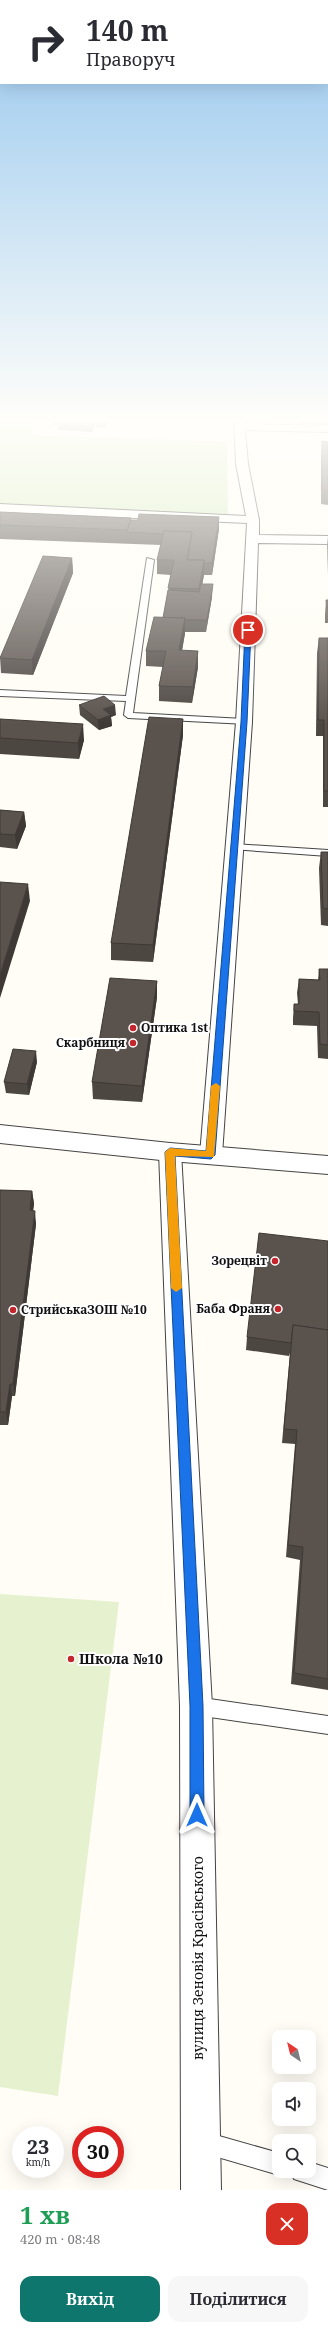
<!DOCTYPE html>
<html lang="uk">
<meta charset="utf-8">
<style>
body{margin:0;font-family:"Noto Serif",serif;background:#f7f7f7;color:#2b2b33;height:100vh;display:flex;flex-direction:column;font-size:15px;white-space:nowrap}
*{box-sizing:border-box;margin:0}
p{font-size:13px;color:#7c7c81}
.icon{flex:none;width:22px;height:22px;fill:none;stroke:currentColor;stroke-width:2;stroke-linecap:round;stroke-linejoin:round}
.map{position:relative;height:2190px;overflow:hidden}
.drawer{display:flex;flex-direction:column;background:#fff;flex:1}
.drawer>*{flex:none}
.top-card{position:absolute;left:0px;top:0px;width:328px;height:84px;box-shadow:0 4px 16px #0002;background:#fff;color:#2b2b33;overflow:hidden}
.needle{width:26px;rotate:325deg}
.controls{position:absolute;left:272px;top:2030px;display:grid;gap:8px}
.controls a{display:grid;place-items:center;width:44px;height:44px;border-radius:8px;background:#fff;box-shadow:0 4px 16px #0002;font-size:20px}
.speed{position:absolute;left:12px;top:2126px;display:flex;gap:8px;font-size:20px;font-weight:700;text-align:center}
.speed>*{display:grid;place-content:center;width:52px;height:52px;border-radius:50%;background:#fff;box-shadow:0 4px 16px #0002;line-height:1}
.speed small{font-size:10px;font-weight:400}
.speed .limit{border:6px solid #d22;background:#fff;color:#111}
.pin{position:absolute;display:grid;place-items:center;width:34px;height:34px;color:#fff;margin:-17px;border:2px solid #fff;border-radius:50%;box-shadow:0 1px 4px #0007}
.me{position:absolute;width:44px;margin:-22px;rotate:0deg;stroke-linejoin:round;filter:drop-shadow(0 0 3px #0008)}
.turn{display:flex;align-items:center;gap:14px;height:84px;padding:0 20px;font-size:18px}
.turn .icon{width:52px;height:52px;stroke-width:2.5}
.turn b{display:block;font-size:28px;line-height:34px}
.round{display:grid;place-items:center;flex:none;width:42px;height:42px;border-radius:12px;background:#f7f7f7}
.summary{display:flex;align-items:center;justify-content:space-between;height:68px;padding:0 20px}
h1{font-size:24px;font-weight:700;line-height:30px;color:#1e9e55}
.action{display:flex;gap:8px;margin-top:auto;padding:8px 20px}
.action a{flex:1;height:46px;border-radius:12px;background:#0f766e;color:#fff;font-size:16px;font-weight:700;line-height:46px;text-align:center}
.action a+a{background:#f7f7f7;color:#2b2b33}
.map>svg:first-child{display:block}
</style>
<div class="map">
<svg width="328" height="2190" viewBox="0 0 328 2190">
<rect width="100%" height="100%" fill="#fffdf5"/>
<!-- green -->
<polygon fill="#d5ebbd" points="0,418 34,418 32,435 227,442 228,517 0,503"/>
<!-- pitch -->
<polygon fill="#e6f2cf" points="0,1594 119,1602 58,2096 0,2087"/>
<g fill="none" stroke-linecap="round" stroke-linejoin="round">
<defs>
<g id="service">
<polygon points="147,558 154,560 133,713 244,719 247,720 247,724 128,718 124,715 126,701 0,696 0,690 126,696"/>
<polygon points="234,844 328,850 328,856 231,849 231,845"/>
<polygon points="196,1697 328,1716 328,1734 196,1715 190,1712 187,1706 190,1700"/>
<polygon points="205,2132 279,2153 279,2171 287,2172 279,2175 197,2151 194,2143 197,2135"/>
<polygon points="309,2162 328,2168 328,2190 294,2179 291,2171 309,2171"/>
</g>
<g id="minor">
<polygon points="234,418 244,418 245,424 328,426 328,432 245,430 248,464 259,520 259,535 328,536 328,544 258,543 252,722 222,1155 219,1161 211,1164 203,1161 200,1155 236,722 247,523 0,512 0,504 246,516 236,464"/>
<polygon points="170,1143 178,1146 181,1152 212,1706 221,2190 181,2190 180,1706 159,1152 162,1146"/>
</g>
<polygon id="tertiary" points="0,1125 170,1143 328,1156 328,1174 170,1161 0,1143"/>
</defs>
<!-- service casing -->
<use href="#service" stroke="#444" stroke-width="2"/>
<!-- minor casing -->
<use href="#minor" stroke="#444" stroke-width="2"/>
<!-- tertiary casing -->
<use href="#tertiary" stroke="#444" stroke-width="2"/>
<!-- service -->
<use href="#service" fill="#fff" fill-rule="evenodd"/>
<!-- minor -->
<use href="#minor" fill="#fff" fill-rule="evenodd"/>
<!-- tertiary -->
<use href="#tertiary" fill="#fff" fill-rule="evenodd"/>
</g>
<!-- wall -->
<g fill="#4d4742">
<polygon points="52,418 110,418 105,428 94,427 92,432 58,430 58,425 53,425"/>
<rect x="300" y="418" width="28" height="7"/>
<polygon points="322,441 328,442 328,505 321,504 321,455"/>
<polygon points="0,512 131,520 219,529 212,575 204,575 202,584 212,597 206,632 185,632 182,651 198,651 198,667 192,703 159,701 159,686 163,667 146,666 146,651 163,618 171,575 157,574 157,560 161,545 0,539"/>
<polygon points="328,536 328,575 327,545"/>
<polygon points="72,558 73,573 33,675 1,673 0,657"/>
<polygon points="326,600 328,600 328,623 325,623 325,615"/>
<polygon points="319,638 328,638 328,807 323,807 323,736 316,736 317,653"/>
<polygon points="79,705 116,715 111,717 112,726 99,730 80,715"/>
<polygon points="178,718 183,719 183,735 153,962 111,960 111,943"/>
<polygon points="0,719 84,740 79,759 0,754"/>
<polygon points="0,810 24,812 26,826 17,849 0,847"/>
<polygon points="321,852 328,852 328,926 321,925 319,868"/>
<polygon points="319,969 328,969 328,1059 318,1058 317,1026 293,1025 293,1018 294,1004 298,1004 297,993 299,979 318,980"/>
<polygon points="157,981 157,997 142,1102 93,1099 92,1082"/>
<polygon points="37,1062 29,1095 6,1093 4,1082"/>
<polygon points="0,1190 32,1191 34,1204 33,1211 36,1224 15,1396 12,1396 8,1425 0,1425"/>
<polygon points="328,1241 328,1690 291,1684 300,1560 286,1557 295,1444 282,1443 290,1353 289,1356 246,1350 247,1337"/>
</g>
<!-- shaded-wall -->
<g fill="#3f3936">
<polygon points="92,418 94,418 94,427 92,432 91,420"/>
<polygon points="105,418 110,418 105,428"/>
<polygon points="219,517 219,529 212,575 212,563"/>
<polygon points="72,558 73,573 33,675 32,660"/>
<polygon points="204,560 204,575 199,604 199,589"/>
<polygon points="213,584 212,597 206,632 207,620"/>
<polygon points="185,618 185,634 179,666 179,650"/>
<polygon points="198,651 198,667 192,703 193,687"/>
<polygon points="115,705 116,715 111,717 112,726 99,730 98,720 103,709"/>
<polygon points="183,719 183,735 153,962 153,945"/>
<polygon points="83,724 84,740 79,759 78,743"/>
<polygon points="24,812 26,826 17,849 15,835"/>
<polygon points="28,884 30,901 0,998 0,975"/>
<polygon points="157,981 157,997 142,1102 142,1086"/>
<polygon points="36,1051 37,1062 29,1095 27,1084"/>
<polygon points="32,1191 34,1204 31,1224 30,1210"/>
<polygon points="35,1211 36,1224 15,1396 13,1384"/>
<polygon points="10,1384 12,1396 8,1425 6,1412"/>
</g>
<!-- building -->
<g fill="#5a524d" stroke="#3f3936">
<polygon points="66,418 92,418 91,420"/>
<polygon points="322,441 328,442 328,490 322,490"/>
<polygon points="0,512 131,518 127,530 0,525"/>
<polygon points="139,514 219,517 212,563 204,563 204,560 187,560 192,532 164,531 163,534 127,532 131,520 138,520"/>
<polygon points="164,531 192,532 187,560 204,560 199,589 168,588 174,560 157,560"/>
<polygon points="43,556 72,558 32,660 0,658"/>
<polygon points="201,584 213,584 207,620 185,620 185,618 163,618 168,590 199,592"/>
<polygon points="326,600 328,600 328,608 327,608"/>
<polygon points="154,617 185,618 179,650 198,651 193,687 159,686 166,651 146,651"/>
<polygon points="319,638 328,638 328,791 324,791 324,720 318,720"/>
<polygon points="104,696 115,705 103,709 111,715 98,720 79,705"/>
<polygon points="149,717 183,719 153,945 111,943"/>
<polygon points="0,719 83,724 78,743 0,738"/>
<polygon points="0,810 24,812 15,835 0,834"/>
<polygon points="321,852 328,852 328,909 323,908"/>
<polygon points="0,882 28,884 0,975"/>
<polygon points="319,969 328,969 328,1045 320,1044 319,1012 294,1011 294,1004 299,1004 299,979 320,980"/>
<polygon points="110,978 157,981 142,1086 92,1082"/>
<polygon points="13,1049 36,1051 27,1084 4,1082"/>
<polygon points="0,1190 32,1191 30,1210 35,1211 13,1384 10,1384 6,1412 0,1412"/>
<polygon points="259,1233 328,1241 328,1330 293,1325 291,1343 247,1337"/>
<polygon points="293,1325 328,1330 328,1679 294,1673 303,1547 288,1545 297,1430 284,1429"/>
</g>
<!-- sky -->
<linearGradient id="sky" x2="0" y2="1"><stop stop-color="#95c6ee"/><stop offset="0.58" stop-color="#fffefa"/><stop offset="1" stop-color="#fffefa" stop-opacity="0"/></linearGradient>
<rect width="328" height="725" fill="url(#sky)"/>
<!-- route -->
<polygon fill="#1a73e8" stroke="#114b97" points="248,629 251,630 247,722 215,1155 211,1159 175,1156 203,1706 204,1815 202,1820 197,1822 192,1820 190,1815 190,1706 165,1152 170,1148 206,1151 241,722 245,630"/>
<!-- slow -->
<polygon fill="#f59e0b" points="216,1083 220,1086 214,1157 175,1156 182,1288 176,1292 171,1288 165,1152 170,1148 206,1151 211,1086"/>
<!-- markers -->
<g fill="#c4262e" stroke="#fff" stroke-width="1.5">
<circle cx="133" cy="1028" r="4"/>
<circle cx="133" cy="1043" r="4"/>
<circle cx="275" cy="1261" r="4"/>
<circle cx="278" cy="1309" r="4"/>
<circle cx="13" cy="1310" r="4"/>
<circle cx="71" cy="1659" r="4"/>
</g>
<g text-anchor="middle" stroke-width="4" stroke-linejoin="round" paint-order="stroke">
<!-- poi labels -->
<g font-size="12" font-weight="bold" fill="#111" stroke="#fff" text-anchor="end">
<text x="141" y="1032" text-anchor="start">Оптика 1st</text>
<text x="125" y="1047">Скарбниця</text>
<text x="267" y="1265">Зорецвіт</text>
<text x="270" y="1313">Баба Франя</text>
<text x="21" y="1314" text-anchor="start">СтрийськаЗОШ №10</text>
</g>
<!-- near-poi labels -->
<g font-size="14" font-weight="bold" fill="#111" stroke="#fff" text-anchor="start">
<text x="79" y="1664">Школа №10</text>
</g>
<!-- near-street labels -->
<g font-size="14" fill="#111" stroke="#fff">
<text transform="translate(198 1958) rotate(-90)" y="5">вулиця Зеновія Красівського</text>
</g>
</g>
</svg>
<div class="controls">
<a><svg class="needle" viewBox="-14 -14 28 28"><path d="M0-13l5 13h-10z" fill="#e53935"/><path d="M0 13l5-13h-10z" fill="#7c7c81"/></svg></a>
<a><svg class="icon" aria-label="sound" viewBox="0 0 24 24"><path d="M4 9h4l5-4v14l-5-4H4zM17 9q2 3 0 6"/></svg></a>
<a><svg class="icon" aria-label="search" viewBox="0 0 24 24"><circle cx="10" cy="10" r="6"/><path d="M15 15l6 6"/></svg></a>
</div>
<div class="speed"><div>23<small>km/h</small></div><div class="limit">30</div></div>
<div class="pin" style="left:248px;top:630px;background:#d93025"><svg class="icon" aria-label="arrive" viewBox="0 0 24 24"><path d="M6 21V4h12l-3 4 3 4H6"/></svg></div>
<svg class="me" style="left:197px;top:1815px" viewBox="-20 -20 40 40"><path d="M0-17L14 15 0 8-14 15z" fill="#1a73e8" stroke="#fff" stroke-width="4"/></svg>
<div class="top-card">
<div class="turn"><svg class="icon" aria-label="right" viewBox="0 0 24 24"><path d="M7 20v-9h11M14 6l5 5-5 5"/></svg><div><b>140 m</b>Праворуч</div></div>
</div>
</div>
<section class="drawer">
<div class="summary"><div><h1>1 хв</h1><p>420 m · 08:48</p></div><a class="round" style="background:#d93025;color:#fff"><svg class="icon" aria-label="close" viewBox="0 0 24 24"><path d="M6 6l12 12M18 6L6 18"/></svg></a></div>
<div class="action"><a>Вихід</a><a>Поділитися</a></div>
</section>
